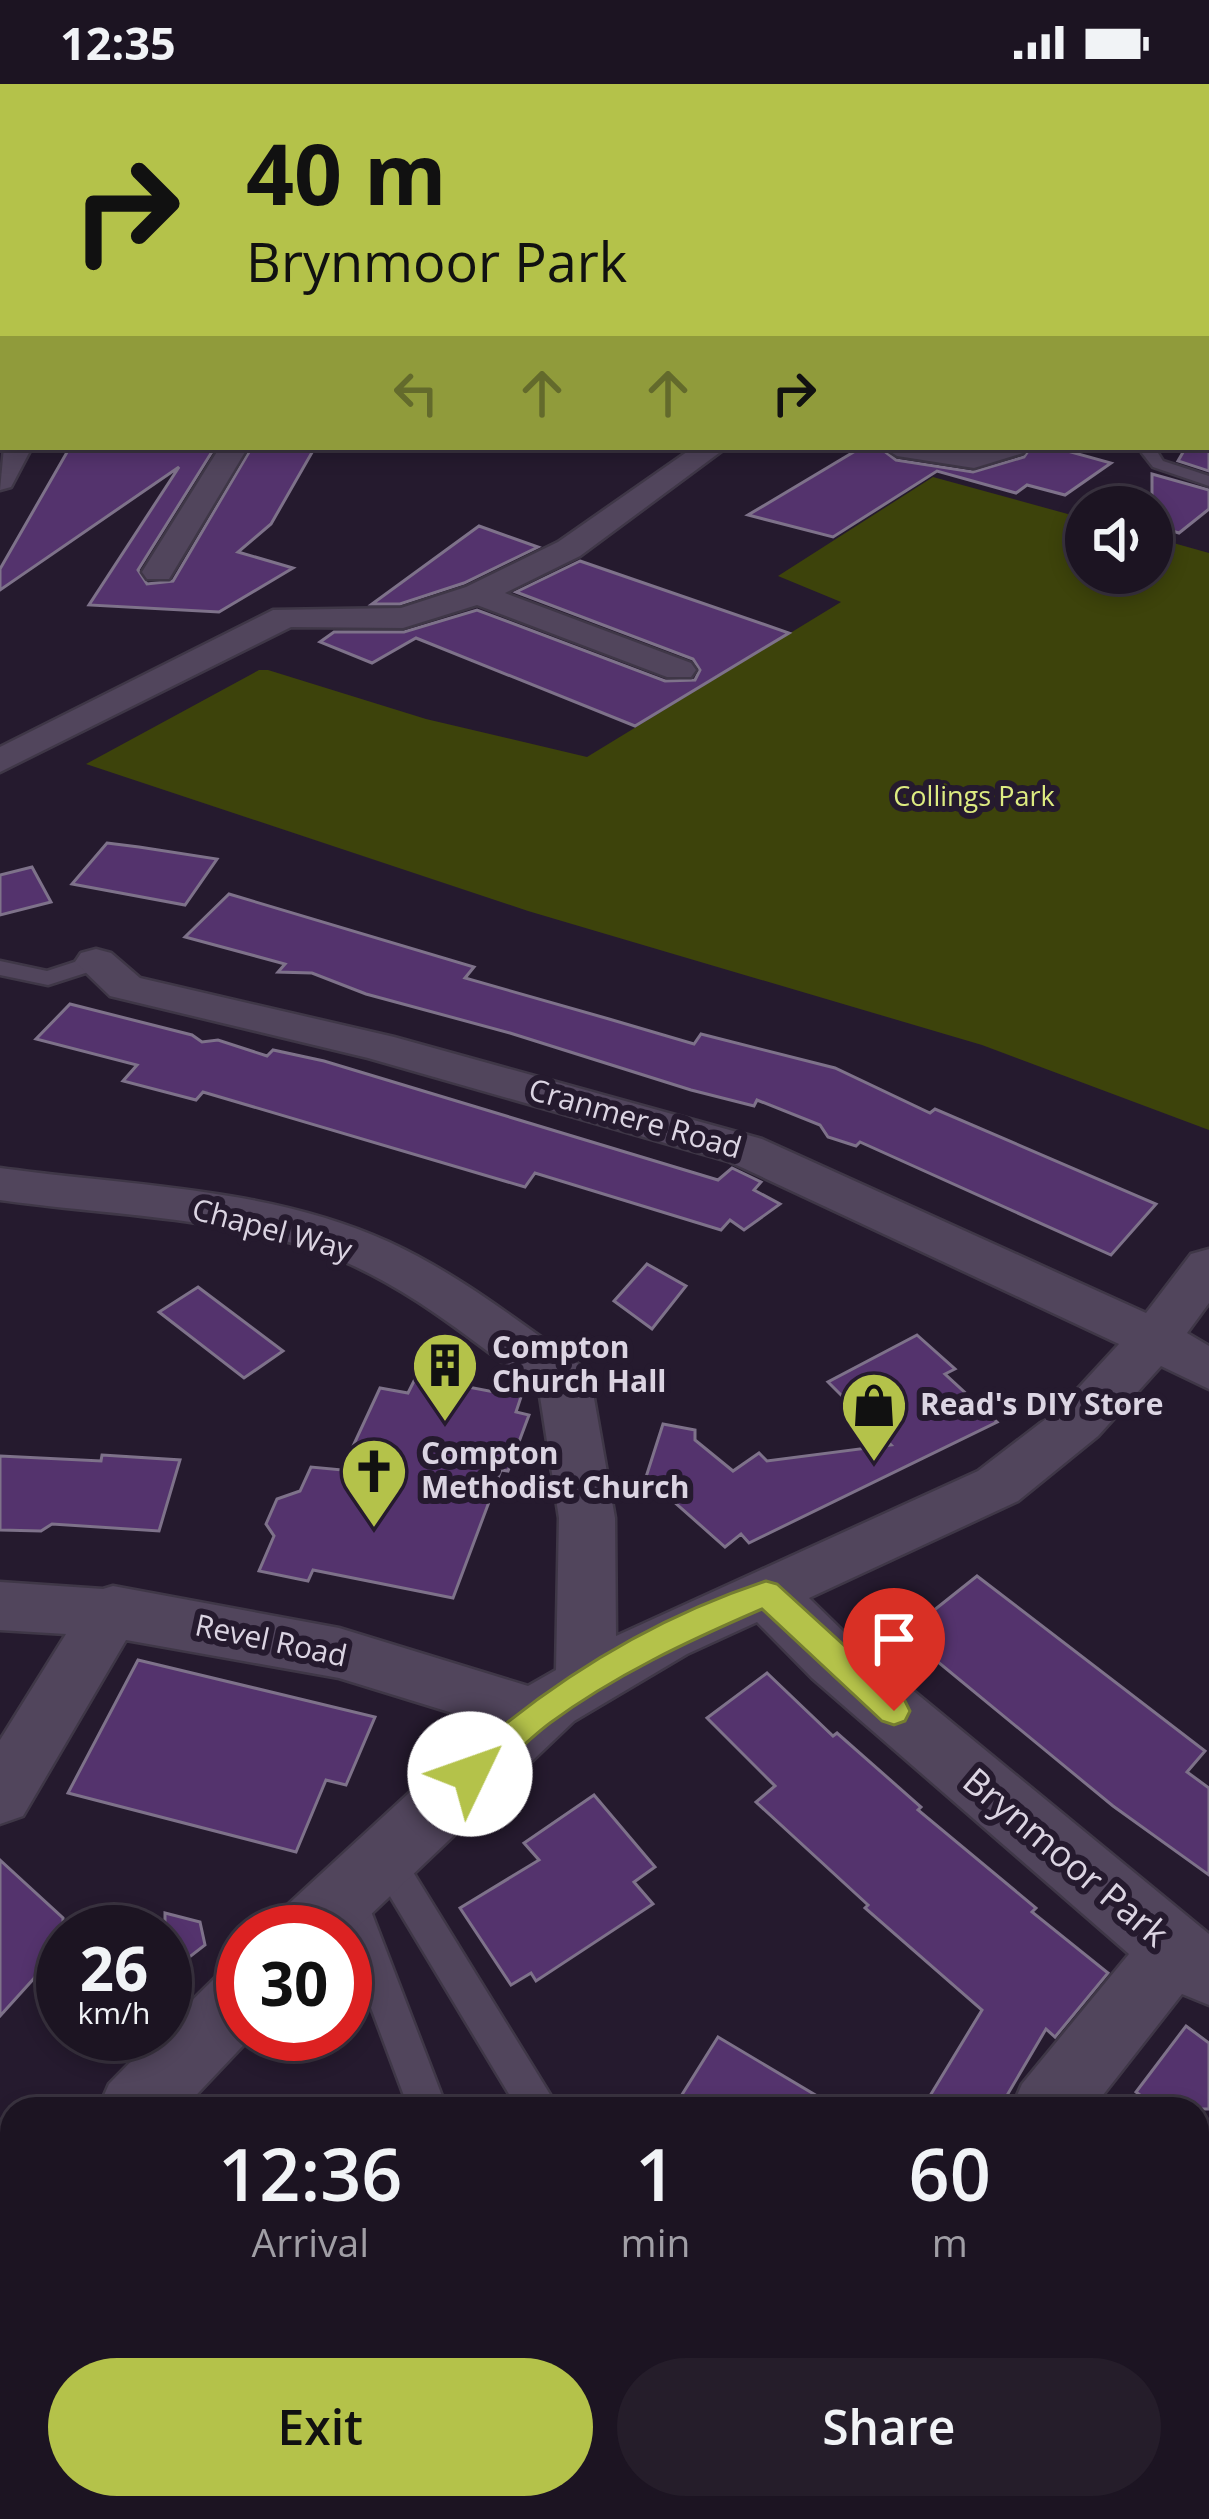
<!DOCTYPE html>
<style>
body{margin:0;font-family:"Open Sans",sans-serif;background:#251d2a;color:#f1f3f6;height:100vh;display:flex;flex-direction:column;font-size:45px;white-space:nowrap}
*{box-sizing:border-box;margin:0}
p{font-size:39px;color:#a09ea5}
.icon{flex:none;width:66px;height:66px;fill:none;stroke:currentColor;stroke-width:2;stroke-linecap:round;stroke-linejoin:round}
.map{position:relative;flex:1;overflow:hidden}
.side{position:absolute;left:0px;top:2013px;width:1209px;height:423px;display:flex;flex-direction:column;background:#1c1422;border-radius:36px 36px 0 0;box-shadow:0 6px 18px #0003,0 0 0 3px #3a3340}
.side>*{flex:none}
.hud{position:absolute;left:0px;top:0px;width:1209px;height:366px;box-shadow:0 6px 18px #0003,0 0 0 3px #3a3340;background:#b4c24a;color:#111;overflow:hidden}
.tools{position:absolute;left:1065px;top:402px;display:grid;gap:24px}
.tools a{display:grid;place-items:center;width:108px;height:108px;border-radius:50%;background:#1c1422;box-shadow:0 6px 18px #0003,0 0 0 3px #3a3340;font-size:60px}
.speed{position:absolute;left:36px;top:1821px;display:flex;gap:24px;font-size:60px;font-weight:700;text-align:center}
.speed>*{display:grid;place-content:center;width:156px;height:156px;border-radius:50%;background:#1c1422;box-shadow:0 6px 18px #0003,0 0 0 3px #3a3340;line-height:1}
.speed small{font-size:30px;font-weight:400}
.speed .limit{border:18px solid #d22;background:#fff;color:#111}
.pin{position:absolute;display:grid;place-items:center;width:102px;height:102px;color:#fff;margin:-123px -51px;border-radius:50% 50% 50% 0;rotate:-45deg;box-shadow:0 0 12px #0007}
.pin .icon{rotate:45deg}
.me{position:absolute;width:132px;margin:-66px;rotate:48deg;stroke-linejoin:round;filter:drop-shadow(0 0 9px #0008)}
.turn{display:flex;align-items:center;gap:42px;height:252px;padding:0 48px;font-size:54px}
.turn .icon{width:156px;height:156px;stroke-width:2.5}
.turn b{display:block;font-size:84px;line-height:102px}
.lanes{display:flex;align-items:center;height:114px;padding:0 48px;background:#0003;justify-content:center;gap:60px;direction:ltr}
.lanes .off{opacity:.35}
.eta{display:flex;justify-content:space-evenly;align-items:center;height:204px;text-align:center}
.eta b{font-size:72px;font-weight:600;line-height:84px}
.action{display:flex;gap:24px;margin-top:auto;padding:24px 48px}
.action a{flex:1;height:138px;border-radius:72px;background:#b4c24a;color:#111;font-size:48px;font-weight:600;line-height:138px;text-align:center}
.action a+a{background:#251d2a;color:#f1f3f6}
.status{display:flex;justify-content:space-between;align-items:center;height:84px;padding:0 60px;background:#1c1422;direction:ltr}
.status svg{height:33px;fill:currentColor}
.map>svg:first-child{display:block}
</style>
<div class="status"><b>12:35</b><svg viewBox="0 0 49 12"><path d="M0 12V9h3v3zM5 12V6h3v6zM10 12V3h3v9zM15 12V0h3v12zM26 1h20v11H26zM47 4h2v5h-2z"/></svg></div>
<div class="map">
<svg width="1209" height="2435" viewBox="0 0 1209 2435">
<rect width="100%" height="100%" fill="#251a2e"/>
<!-- green -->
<polygon fill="#3d430b" points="933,393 1086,435 1086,489 1152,489 1152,453 1209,469 1209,1046 982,961 528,827 86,680 259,586 268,586 426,635 587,673 841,518 778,492"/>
<!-- building -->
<g fill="#54336d" stroke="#7e728a" stroke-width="3">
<polygon points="1209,321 1209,387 1178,377 1186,363 1206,363"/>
<polygon points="70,363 215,363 138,486 147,500 173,497 252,363 314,365 271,440 238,468 293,484 219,528 89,521 179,383 0,506 0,485"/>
<polygon points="862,363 879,363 896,376 973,388 1024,373 1031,363 1053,363 1111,379 1065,411 1027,401 1016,409 937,387 833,453 748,431"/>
<polygon points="1152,390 1209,406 1209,425 1179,449 1152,441"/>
<polygon points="479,442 538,463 464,499 400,520 372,520"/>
<polygon points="580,477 789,549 635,642 416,554 372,579 320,558 334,548 404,548 477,526 665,597 695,596 700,586 693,575 516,508"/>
<polygon points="107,759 139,763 217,775 185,821 72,800"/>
<polygon points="32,783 51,818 0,831 0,791"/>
<polygon points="229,810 474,883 465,894 609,935 694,960 701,950 835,984 930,1029 935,1025 1156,1120 1111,1171 860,1058 856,1062 828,1053 820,1041 757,1016 754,1022 691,1006 510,949 366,910 312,889 278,888 285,880 185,853"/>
<polygon points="70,920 192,951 202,958 218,956 267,972 273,966 324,977 718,1096 732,1084 761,1098 754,1106 780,1120 744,1146 730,1136 721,1146 535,1089 525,1103 203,1008 196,1016 123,997 137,981 36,955"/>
<polygon points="647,1180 686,1202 652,1245 614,1217"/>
<polygon points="198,1203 283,1267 244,1294 159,1228"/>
<polygon points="917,1251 955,1285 945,1290 997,1338 749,1459 741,1450 725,1463 646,1393 663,1340 695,1346 695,1356 733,1387 759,1369 767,1377 891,1361 828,1298"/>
<polygon points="416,1293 521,1313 516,1328 529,1331 508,1387 501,1386 453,1514 313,1486 308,1497 259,1487 274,1452 266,1440 277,1415 300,1407 311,1383 342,1386 380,1304 408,1309"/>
<polygon points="102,1371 180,1376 159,1447 52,1440 41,1447 0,1446 0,1372 101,1377"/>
<polygon points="977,1492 1205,1667 1187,1688 1209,1704 1209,1791 1113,1722 904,1550"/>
<polygon points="138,1576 375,1633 346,1701 326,1696 296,1768 68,1709"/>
<polygon points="767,1589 833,1652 837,1649 921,1723 918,1726 1036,1824 1032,1828 1108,1889 1055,1953 1046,1945 999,2025 922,2025 982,1926 865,1824 868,1821 756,1718 775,1702 707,1634"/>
<polygon points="594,1711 655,1783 634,1798 653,1820 536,1897 531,1889 511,1901 460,1824 539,1776 524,1759"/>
<polygon points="0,1776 63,1834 63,1913 38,1890 0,1932"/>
<polygon points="165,1829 200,1838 205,1861 165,1892"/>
<polygon points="1186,1942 1209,1959 1209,2025 1158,2025 1136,2008"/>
<polygon points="718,1953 839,2025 673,2025"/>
</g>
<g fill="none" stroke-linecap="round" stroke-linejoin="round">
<defs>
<g id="lane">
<polygon points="1209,150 1209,158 1206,159 1206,151"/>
<polygon points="1144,363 1160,363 1158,369 1163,377 1209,392 1209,402 1153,383 1142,369"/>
<polygon points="96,871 107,878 104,883 48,901 0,891 0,877 47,887"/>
<polygon points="385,1757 397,1762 559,2025 518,2025 373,1784 368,1773 373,1762"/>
<polygon points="346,1793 358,1798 364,1809 447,2025 409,2025 328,1809 334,1798"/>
<polygon points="775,2424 821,2424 826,2435 780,2435"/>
</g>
<g id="street">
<polygon points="170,0 202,0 168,3"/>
<polygon points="466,0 493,0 464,3"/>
<polygon points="711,0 738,0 709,3"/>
<polygon points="997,0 1018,0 1020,3 999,3"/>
<polygon points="3,35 3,47 0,48 0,36"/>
<rect x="1206" y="65" width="3" height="13"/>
<rect x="1206" y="187" width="3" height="17"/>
<polygon points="3,245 3,261 0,262 0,246"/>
<rect x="0" y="295" width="3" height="16"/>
<polygon points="4,363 32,363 11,403 0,406"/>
<polygon points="220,363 248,363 169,495 147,495 142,488"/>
<polygon points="694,363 727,363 580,472 505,509 691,579 696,586 691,593 667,593 477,521 403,544 291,543 0,688 0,663 273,526 401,524 466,503 558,458"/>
<polygon points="883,363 1027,363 1023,369 974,384 897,372"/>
<path d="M 96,865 L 111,869 L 140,894 L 394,953 L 762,1055 L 1146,1229 L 1191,1170 L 1209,1165 L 1209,1219 L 1187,1249 L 1209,1262 L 1209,1305 L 1161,1282 L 1098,1352 L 1018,1417 L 809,1514 L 854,1558 L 1209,1850 L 1209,1921 L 1182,1910 L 1092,2025 L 1011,2025 L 1022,2000 L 1129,1870 L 812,1594 L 757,1538 L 687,1570 L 574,1637 L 345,1855 L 345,1848 L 272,1848 L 282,1826 L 485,1639 L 339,1594 L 126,1556 L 23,1732 L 0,1740 L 0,1656 L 66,1550 L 0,1546 L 0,1498 L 103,1505 L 113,1502 L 339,1544 L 528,1602 L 556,1586 L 559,1434 L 539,1306 C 470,1255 402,1197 320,1168 C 219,1132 105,1131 0,1116 L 0,1084 C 129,1102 269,1103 389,1158 C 459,1190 520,1239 583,1283 L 591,1297 L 615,1434 L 616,1552 L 978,1387 L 1060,1324 L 1119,1260 L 728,1077 L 368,974 L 110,912 L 75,878 L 81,869 Z"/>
<polygon points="243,1880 243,1950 254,1950 183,2025 98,2025 109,2000 158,1950 165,1950 165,1943 219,1890"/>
<polygon points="12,2089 12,2168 0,2173 0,2094"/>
</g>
</defs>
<!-- lane casing -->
<use href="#lane" stroke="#3f3747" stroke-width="5"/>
<!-- street casing -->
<use href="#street" stroke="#3f3747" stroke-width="5"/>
<!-- lane -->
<use href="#lane" fill="#51455c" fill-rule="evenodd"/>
<!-- street -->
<use href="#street" fill="#51455c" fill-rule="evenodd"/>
</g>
<!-- route -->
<path fill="#b4c24a" stroke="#757e30" stroke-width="3" d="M 766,1497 L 777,1500 L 905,1617 L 910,1627 L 905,1637 L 894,1641 L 882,1637 L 762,1525 C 688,1557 615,1591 550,1639 C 526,1657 504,1680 482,1701 L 470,1705 L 458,1701 L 453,1690 L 458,1680 C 548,1599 650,1535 766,1497 Z"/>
<!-- icons -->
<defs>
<symbol id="building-pin" viewBox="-11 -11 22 30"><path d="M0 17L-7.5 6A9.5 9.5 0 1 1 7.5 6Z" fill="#b4c24a" stroke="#251a2e"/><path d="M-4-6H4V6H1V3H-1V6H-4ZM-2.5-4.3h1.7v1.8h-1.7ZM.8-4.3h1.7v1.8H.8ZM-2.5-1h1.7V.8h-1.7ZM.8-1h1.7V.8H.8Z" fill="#111"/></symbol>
<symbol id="shop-pin" viewBox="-11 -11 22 30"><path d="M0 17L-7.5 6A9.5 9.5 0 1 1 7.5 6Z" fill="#b4c24a" stroke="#251a2e"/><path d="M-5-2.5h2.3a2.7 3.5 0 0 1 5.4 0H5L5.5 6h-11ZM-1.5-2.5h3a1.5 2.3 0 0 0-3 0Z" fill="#111"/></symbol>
<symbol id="church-pin" viewBox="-11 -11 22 30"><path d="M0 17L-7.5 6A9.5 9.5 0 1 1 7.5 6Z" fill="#b4c24a" stroke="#251a2e"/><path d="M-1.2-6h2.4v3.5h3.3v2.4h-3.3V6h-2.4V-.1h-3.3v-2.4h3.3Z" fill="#111"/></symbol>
</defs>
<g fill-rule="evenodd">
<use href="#building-pin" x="407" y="1243" width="76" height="104"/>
<use href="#shop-pin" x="836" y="1283" width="76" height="104"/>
<use href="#church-pin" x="336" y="1349" width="76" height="104"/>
</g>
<g text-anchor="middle" stroke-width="12" stroke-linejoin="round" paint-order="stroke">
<!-- far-park labels -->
<g font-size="27" fill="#ddeb81" stroke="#251a2e">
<text x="974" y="722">Collings Park</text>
</g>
<!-- street labels -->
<g font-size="30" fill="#dbd4e2" stroke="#251a2e">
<text transform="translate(635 1035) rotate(16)" y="10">Cranmere Road</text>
<text transform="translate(272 1146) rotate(15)" y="10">Chapel Way</text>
<text transform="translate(271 1557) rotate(12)" y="10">Revel Road</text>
</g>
<!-- poi labels -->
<g font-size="30" font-weight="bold" fill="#dbd4e2" stroke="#251a2e" text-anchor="start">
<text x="492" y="1274">Compton<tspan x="492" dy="34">Church Hall</tspan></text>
<text x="920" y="1331">Read's DIY Store</text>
<text x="421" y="1380">Compton<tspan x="421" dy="34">Methodist Church</tspan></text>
</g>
<!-- near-street labels -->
<g font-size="36" fill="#dbd4e2" stroke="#251a2e">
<text transform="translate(1066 1773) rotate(40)" y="13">Brynmoor Park</text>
</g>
</g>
</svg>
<div class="tools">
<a><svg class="icon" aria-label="sound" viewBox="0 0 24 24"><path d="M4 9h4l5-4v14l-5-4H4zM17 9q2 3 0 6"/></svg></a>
</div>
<div class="speed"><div>26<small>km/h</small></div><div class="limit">30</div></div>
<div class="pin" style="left:894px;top:1627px;background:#d93025"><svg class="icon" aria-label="arrive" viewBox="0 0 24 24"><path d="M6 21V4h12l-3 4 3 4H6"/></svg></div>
<svg class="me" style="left:470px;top:1690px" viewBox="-20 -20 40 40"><circle r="19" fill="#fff"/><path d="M0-13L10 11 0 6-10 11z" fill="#b4c24a"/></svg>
<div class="hud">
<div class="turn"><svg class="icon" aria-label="right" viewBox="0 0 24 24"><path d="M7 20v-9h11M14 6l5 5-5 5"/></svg><div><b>40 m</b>Brynmoor Park</div></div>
<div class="lanes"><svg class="icon off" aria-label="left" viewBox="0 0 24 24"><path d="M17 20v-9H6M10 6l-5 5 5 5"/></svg><svg class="icon off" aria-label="ahead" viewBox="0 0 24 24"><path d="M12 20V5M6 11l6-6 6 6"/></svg><svg class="icon off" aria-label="ahead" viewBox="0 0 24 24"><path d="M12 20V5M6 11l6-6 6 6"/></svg><svg class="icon" aria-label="right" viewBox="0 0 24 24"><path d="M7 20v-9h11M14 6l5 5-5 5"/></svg></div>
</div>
<section class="side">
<div class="eta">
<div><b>12:36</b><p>Arrival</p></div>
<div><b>1</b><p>min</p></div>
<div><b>60</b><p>m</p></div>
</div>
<div class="action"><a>Exit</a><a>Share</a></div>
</section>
</div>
